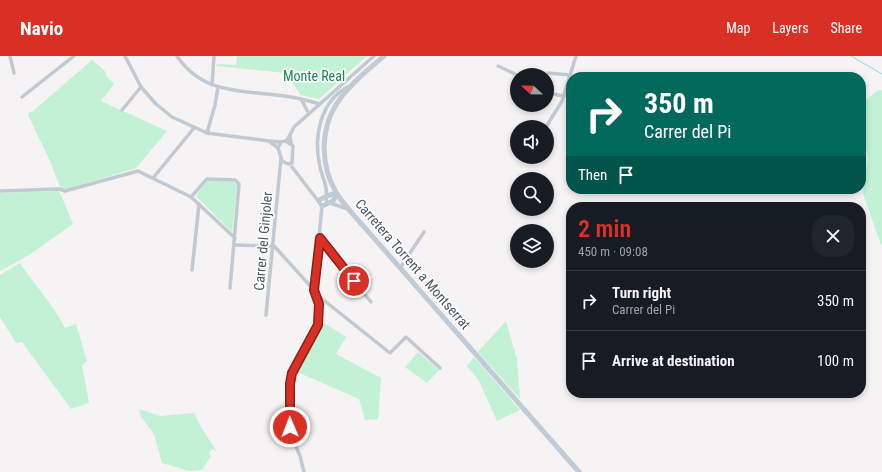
<!DOCTYPE html>
<meta charset="utf-8">
<style>
body{margin:0;font-family:"Roboto Condensed",sans-serif;background:#20242c;color:#f1f3f6;height:100vh;display:flex;flex-direction:column;font-size:15px;white-space:nowrap}
*{box-sizing:border-box;margin:0}
p{font-size:13px;color:#9ea1a6}
.icon{flex:none;width:22px;height:22px;fill:none;stroke:currentColor;stroke-width:2;stroke-linecap:round;stroke-linejoin:round}
.map{position:relative;flex:1;overflow:hidden}
.details{position:absolute;left:566px;top:146px;width:300px;height:196px;display:flex;flex-direction:column;background:#171b24;border-radius:16px;box-shadow:0 2px 6px #0003}
.details>*{flex:none}
.hud{position:absolute;left:566px;top:16px;width:300px;height:122px;border-radius:16px;box-shadow:0 2px 6px #0003;background:#00695c;color:#fff;overflow:hidden}
.needle{width:26px;rotate:292deg}
.fabs{position:absolute;left:510px;top:12px;display:grid;gap:8px}
.fabs a{display:grid;place-items:center;width:44px;height:44px;border-radius:50%;background:#171b24;box-shadow:0 2px 6px #0003;font-size:20px}
.pin{position:absolute;display:grid;place-items:center;width:34px;height:34px;color:#fff;margin:-17px;border:2px solid #fff;border-radius:50%;box-shadow:0 1px 4px #0007}
.me{position:absolute;width:44px;margin:-22px;rotate:359deg;stroke-linejoin:round;filter:drop-shadow(0 0 3px #0008)}
.turn{display:flex;align-items:center;gap:14px;height:84px;padding:0 12px;font-size:18px}
.turn .icon{width:52px;height:52px;stroke-width:2.5}
.turn b{display:block;font-size:28px;line-height:34px}
.then{display:flex;align-items:center;height:38px;padding:0 12px;background:#0003;gap:8px;font-size:15px}
.round{display:grid;place-items:center;flex:none;width:42px;height:42px;border-radius:16px;background:#20242c}
.overview{display:flex;align-items:center;justify-content:space-between;height:68px;padding:0 12px}
h1{font-size:24px;font-weight:600;line-height:30px;color:#d93025}
ul{padding:0;list-style:none}
li{display:flex;align-items:center;gap:12px;height:60px;padding:0 12px;border-top:1px solid #363941}
li div{flex:1}
li b{display:block;font-size:15px}
li em{font-style:normal}
header{display:flex;align-items:center;gap:24px;box-sizing:border-box;height:56px;padding:0 20px;background:#d93025;color:#fff}
header strong{font-size:19px}
nav{display:flex;gap:22px;margin-inline-start:auto;font-size:14px}
.map>svg:first-child{display:block}
</style>
<header>
<strong>Navio</strong>
<nav><a>Map</a><a>Layers</a><a>Share</a></nav>
</header>
<div class="map">
<svg width="882" height="416" viewBox="0 0 882 416">
<rect width="100%" height="100%" fill="#f5f3f3"/>
<!-- green -->
<g fill="#c3f1d5">
<polygon points="237,0 367,0 319,43 301,39 285,17 216,10 217,8 236,9"/>
<polygon points="92,4 105,15 107,21 114,28 101,45 167,75 136,112 64,134 60,131 50,105 28,59 29,56 32,56"/>
<polygon points="882,34 882,187 881,189 863,138 868,101 864,84 861,80 861,48 877,35"/>
<polygon points="213,124 233,126 237,129 232,176 196,140 207,126"/>
<polygon points="58,135 61,139 73,168 29,199 0,215 0,137"/>
<path d="M 20,207 C 35,230 53,248 65,272 L 76,268 L 87,305 L 82,309 L 89,347 L 71,353 L 22,286 L 16,287 L 0,261 L 0,219 Z"/>
<polygon points="321,265 346,281 336,298 381,322 378,363 365,364 359,343 295,315"/>
<polygon points="506,265 517,303 520,343 478,296"/>
<polygon points="418,296 439,314 427,327 405,311"/>
<polygon points="474,301 520,354 497,365 479,325 467,310"/>
<polygon points="139,353 160,360 194,357 201,371 217,396 213,393 209,396 211,400 202,414 189,415 162,407 154,378 141,361"/>
</g>
<g fill="none" stroke-linecap="round" stroke-linejoin="round">
<!-- stream -->
<polyline stroke="#90daee" stroke-width="1" points="851,0 882,18"/>
<!-- minor -->
<g stroke="#c1cad2" stroke-width="3.5">
<polyline points="10,0 14,17"/>
<polyline points="125,0 141,31 156,48 172,61 207,77 269,85"/>
<path d="M 177,0 C 207,45 256,32 301,43"/>
<polyline points="498,10 515,18 517,21"/>
<polyline points="548,17 570,19"/>
<polyline points="212,29 214,0"/>
<polyline points="547,37 564,40"/>
<polyline points="22,41 74,0"/>
<polyline points="122,54 141,31"/>
<polyline points="309,58 301,43 320,48"/>
<polyline points="546,71 562,45 576,0"/>
<polyline points="207,77 215,49 218,31"/>
<polyline points="290,79 294,71 374,0"/>
<polygon points="286,85 293,90 292,107 288,108 282,105 278,92 281,86"/>
<polyline points="286,85 290,79 291,88"/>
<polyline points="278,92 269,85 281,86"/>
<polyline points="292,111 322,150 314,234 319,248 318,269 294,311 290,328 292,381 300,400 304,416"/>
<polyline points="153,122 194,72"/>
<polyline points="0,135 59,133 65,135 138,115 191,141 235,182"/>
<polyline points="191,141 207,123 235,124 239,128 230,232"/>
<path d="M 348,153 L 327,146 L 326,143 C 328,130 323,124 320,111 C 313,81 320,45 349,30"/>
<polyline points="320,182 371,246"/>
<polyline points="234,189 274,190 314,234"/>
<polyline points="400,212 424,176"/>
<polyline points="192,214 199,148"/>
<polyline points="316,238 390,297 406,281 440,312"/>
<polyline points="266,259 281,102"/>
</g>
<!-- secondary -->
<g stroke="#c1cbd6" stroke-width="5">
<path d="M 384,0 C 369,13 352,26 340,43 C 320,70 319,108 337,138 C 345,150 356,162 366,173 L 579,416"/>
<polyline points="319,144 332,138 337,138"/>
<polyline points="322,150 333,145 337,138"/>
</g>
</g>
<g fill="none" stroke-linecap="round" stroke-linejoin="round">
<defs>
<polyline id="route" points="290,371 290,328 292,317 318,269 319,248 314,234 320,182 354,225"/>
</defs>
<!-- route casing -->
<use href="#route" stroke="#8d1f18" stroke-width="10"/>
<!-- route -->
<use href="#route" stroke="#d93025" stroke-width="7"/>
</g>
<g text-anchor="middle" stroke-width="3.5" stroke-linejoin="round" paint-order="stroke">
<!-- park labels -->
<g font-size="14" fill="#17864f" stroke="#fff">
<text x="314" y="25">Monte Real</text>
</g>
<!-- street labels -->
<g font-size="14" fill="#4a5661" stroke="#fff">
<text transform="translate(263 185) rotate(-85)" y="5">Carrer del Ginjoler</text>
<text transform="translate(413 208) rotate(49)" y="5">Carretera Torrent a Montserrat</text>
</g>
</g>
</svg>
<div class="fabs">
<a><svg class="needle" viewBox="-14 -14 28 28"><path d="M0-13l5 13h-10z" fill="#e53935"/><path d="M0 13l5-13h-10z" fill="#9ea1a6"/></svg></a>
<a><svg class="icon" aria-label="sound" viewBox="0 0 24 24"><path d="M4 9h4l5-4v14l-5-4H4zM17 9q2 3 0 6"/></svg></a>
<a><svg class="icon" aria-label="search" viewBox="0 0 24 24"><circle cx="10" cy="10" r="6"/><path d="M15 15l6 6"/></svg></a>
<a><svg class="icon" aria-label="layers" viewBox="0 0 24 24"><path d="M12 4l9 5-9 5-9-5zM3 14l9 5 9-5"/></svg></a>
</div>
<div class="pin" style="left:354px;top:225px;background:#d93025"><svg class="icon" aria-label="arrive" viewBox="0 0 24 24"><path d="M6 21V4h12l-3 4 3 4H6"/></svg></div>
<svg class="me" style="left:290px;top:371px" viewBox="-20 -20 40 40"><circle r="17" fill="#d93025" stroke="#fff" stroke-width="3"/><path d="M0-11L8 9 0 5-8 9z" fill="#fff"/></svg>
<div class="hud">
<div class="turn"><svg class="icon" aria-label="right" viewBox="0 0 24 24"><path d="M7 20v-9h11M14 6l5 5-5 5"/></svg><div><b>350 m</b>Carrer del Pi</div></div>
<div class="then">Then<svg class="icon" aria-label="arrive" viewBox="0 0 24 24"><path d="M6 21V4h12l-3 4 3 4H6"/></svg></div>
</div>
<section class="details">
<div class="overview"><div><h1>2 min</h1><p>450 m · 09:08</p></div><a class="round"><svg class="icon" aria-label="close" viewBox="0 0 24 24"><path d="M6 6l12 12M18 6L6 18"/></svg></a></div>
<ul>
<li><svg class="icon" aria-label="right" viewBox="0 0 24 24"><path d="M7 20v-9h11M14 6l5 5-5 5"/></svg><div><b>Turn right</b><p>Carrer del Pi</p></div><em>350 m</em></li>
<li><svg class="icon" aria-label="arrive" viewBox="0 0 24 24"><path d="M6 21V4h12l-3 4 3 4H6"/></svg><div><b>Arrive at destination</b></div><em>100 m</em></li>
</ul>
</section>
</div>
